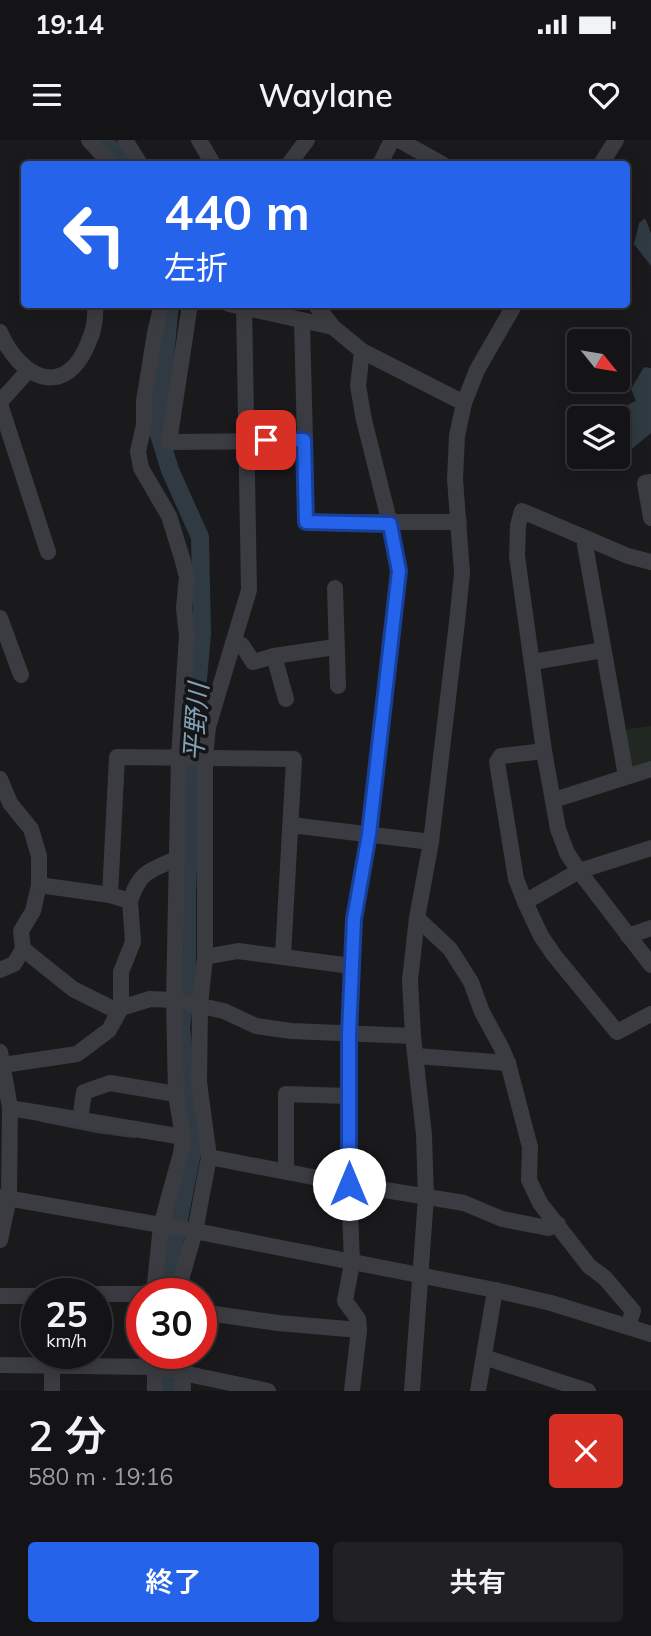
<!DOCTYPE html>
<html lang="ja">
<meta charset="utf-8">
<style>
body{margin:0;font-family:Mulish,"Noto Sans JP",sans-serif;background:#212123;color:#f1f3f6;height:100vh;display:flex;flex-direction:column;font-size:26px;white-space:nowrap}
*{box-sizing:border-box;margin:0}
p{font-size:23px;color:#9d9ea1}
.icon{flex:none;width:38px;height:38px;fill:none;stroke:currentColor;stroke-width:2;stroke-linecap:round;stroke-linejoin:round}
.map{position:relative;height:1251px;overflow:hidden}
.panel{display:flex;flex-direction:column;background:#141416;flex:1}
.panel>*{flex:none}
.top-card{position:absolute;left:21px;top:21px;width:609px;height:147px;border-radius:7px;box-shadow:0 4px 18px #0003,0 0 0 2px #333335;background:#2563eb;color:#fff;overflow:hidden}
.needle{width:46px;rotate:120deg}
.fabs{position:absolute;left:567px;top:189px;display:grid;gap:14px}
.fabs a{display:grid;place-items:center;width:63px;height:63px;border-radius:7px;background:#141416;box-shadow:0 4px 18px #0003,0 0 0 2px #333335;font-size:35px}
.speed{position:absolute;left:21px;top:1138px;display:flex;gap:14px;font-size:35px;font-weight:700;text-align:center}
.speed>*{display:grid;place-content:center;width:91px;height:91px;border-radius:50%;background:#141416;box-shadow:0 4px 18px #0003,0 0 0 2px #333335;line-height:1}
.speed small{font-size:18px;font-weight:400}
.speed .limit{border:10px solid #d22;background:#fff;color:#111}
.pin{position:absolute;display:grid;place-items:center;width:60px;height:60px;color:#fff;margin:-30px;border-radius:14px;box-shadow:0 4px 10px #0006}
.me{position:absolute;width:77px;margin:-38px;rotate:0deg;stroke-linejoin:round;filter:drop-shadow(0 0 5px #0008)}
.turn{display:flex;align-items:center;gap:24px;height:147px;padding:0 28px;font-size:32px}
.turn .icon{width:91px;height:91px;stroke-width:2.5}
.turn b{display:block;font-size:49px;line-height:60px}
.round{display:grid;place-items:center;flex:none;width:74px;height:74px;border-radius:7px;background:#212123}
.overview{display:flex;align-items:center;justify-content:space-between;height:119px;padding:0 28px}
h1{font-size:42px;font-weight:600;line-height:52px}
.primary-button{display:flex;gap:14px;margin-top:auto;padding:14px 28px}
.primary-button a{flex:1;height:80px;border-radius:7px;background:#2563eb;color:#fff;font-size:28px;font-weight:600;line-height:80px;text-align:center}
.primary-button a+a{background:#212123;color:#f1f3f6}
.status{display:flex;justify-content:space-between;align-items:center;height:49px;padding:0 35px;background:#141416;direction:ltr}
.status svg{height:19px;fill:currentColor}
header{display:flex;justify-content:space-between;align-items:center;height:91px;padding:0 28px;background:#141416;font-size:32px;font-weight:600}
.map>svg:first-child{display:block}
</style>
<div class="status"><b>19:14</b><svg viewBox="0 0 49 12"><path d="M0 12V9h3v3zM5 12V6h3v6zM10 12V3h3v9zM15 12V0h3v12zM26 1h20v11H26zM47 4h2v5h-2z"/></svg></div>
<header><svg class="icon" aria-label="menu" viewBox="0 0 24 24"><path d="M4 6h16M4 12h16M4 18h16"/></svg>Waylane<svg class="icon" aria-label="heart" viewBox="0 0 24 24"><path d="M12 20l-8-8c-3-5 5-10 8-4 3-6 11-1 8 4z"/></svg></header>
<div class="map">
<svg width="651" height="1251" viewBox="0 0 651 1251">
<rect width="100%" height="100%" fill="#1a1a1d"/>
<!-- green -->
<polygon fill="#202821" points="651,586 651,624 632,630 622,590"/>
<!-- water -->
<g fill="#2f3a42">
<polygon points="645,78 651,93 651,126 634,104 639,83"/>
<polygon points="644,227 651,228 651,293 627,313 618,307 618,285 629,264 636,261 631,249"/>
</g>
<g fill="none" stroke-linecap="round" stroke-linejoin="round">
<!-- stream -->
<polyline stroke="#2f3a42" stroke-width="2.5" points="42,981 98,992 135,997"/>
<!-- river -->
<g stroke="#2f3a42" stroke-width="18">
<polyline points="101,0 119,16 123,24"/>
<polyline points="169,1153 170,1124 193,1008 181,888 187,840 187,754 193,596 202,494 200,397 170,330 158,291 170,164"/>
<polyline points="169,1251 169,1213"/>
</g>
<!-- minor -->
<g stroke="#3b3c42" stroke-width="16">
<polyline points="89,0 111,24"/>
<polyline points="125,0 140,24"/>
<polyline points="199,0 213,24"/>
<polyline points="399,0 442,24"/>
<polyline points="289,24 307,0"/>
<polyline points="380,24 392,0"/>
<polyline points="601,24 616,0"/>
<polyline points="190,164 169,302 305,301 302,181"/>
<polyline points="229,164 333,187"/>
<polyline points="315,164 333,187 362,211 464,263"/>
<path d="M 0,192 C 20,239 66,261 89,201 C 94,190 96,177 95,164"/>
<polyline points="0,262 28,231"/>
<polyline points="0,264 48,412"/>
<polyline points="305,301 306,382 459,382"/>
<polyline points="651,342 645,343 651,378"/>
<polyline points="586,399 585,405 626,636"/>
<polyline points="651,422 628,416 522,371 518,385 517,416 544,611 558,689 567,713 579,731 651,825"/>
<polyline points="335,448 338,546"/>
<polyline points="0,478 21,535"/>
<polyline points="233,503 242,505 253,522 274,516 335,507"/>
<polyline points="274,516 286,559"/>
<polyline points="533,522 603,510"/>
<polyline points="544,611 501,616 497,622 516,739 525,762 541,796 554,815 617,892 651,874"/>
<polyline points="0,639 10,663 31,689 39,716 39,745 33,771 21,791 23,809 73,849 111,868 121,868 150,859 174,860 224,871 256,886 291,891 413,896"/>
<polyline points="554,660 651,629"/>
<polyline points="291,685 431,702"/>
<polyline points="110,755 117,617 294,619 283,816"/>
<path d="M 130,761 C 140,731 149,731 176,719"/>
<polyline points="525,762 579,731 651,708"/>
<polyline points="417,778 450,809 471,842 482,872 501,907 508,923 530,1007 529,1040 540,1063 589,1126 605,1138 633,1171 628,1186"/>
<polyline points="628,796 651,788"/>
<polyline points="205,817 238,811 351,826"/>
<polyline points="0,830 14,824 23,809"/>
<polyline points="0,912 10,968 9,1057 0,1100"/>
<polyline points="416,916 508,923"/>
<polyline points="3,925 77,914 109,890 121,868 121,832 133,802 130,761 110,755 39,745"/>
<polyline points="10,968 183,997"/>
<polyline points="80,980 84,952 110,943 176,954"/>
<polyline points="209,1017 349,1044 464,1063 502,1079 548,1088 558,1084"/>
<polyline points="286,1031 286,954 349,956"/>
<polyline points="0,1057 195,1091 495,1150 551,1163 651,1194"/>
<polyline points="154,1153 161,1086 181,1013 183,997 176,954 174,860 179,617 187,496 184,468 187,437 183,421 169,376 141,328 138,311 144,285 144,261 155,193 162,164"/>
<polyline points="180,1153 180,1143 195,1091 209,1017 199,942 200,865 205,817 205,617 208,587 249,450 244,164"/>
<polyline points="96,1154 142,1154"/>
<polyline points="0,1156 37,1156"/>
<polyline points="201,1172 278,1183 359,1190"/>
<polyline points="155,1213 155,1251"/>
<polyline points="182,1213 183,1251"/>
<polyline points="484,1217 588,1251"/>
<polyline points="0,1225 155,1227 268,1251"/>
<polyline points="52,1225 52,1251"/>
<polyline points="352,1251 359,1190 358,1179 345,1161 352,1123 349,1044 349,894 354,779 369,694 399,431 390,384 364,280 358,246 362,211"/>
<polyline points="412,1251 426,1057 424,995 413,896 410,840 417,778 431,702 457,482 462,433 455,339 457,296 464,263 477,230 515,164"/>
<polyline points="478,1251 495,1150"/>
</g>
</g>
<g fill="none" stroke-linecap="round" stroke-linejoin="round">
<defs>
<polyline id="route" points="266,300 304,300 306,382 390,384 399,431 369,694 354,779 349,894 349,1044"/>
</defs>
<!-- route casing -->
<use href="#route" stroke="#184099" stroke-width="18"/>
<!-- route -->
<use href="#route" stroke="#2563eb" stroke-width="12"/>
</g>
<g text-anchor="middle" stroke-width="7" stroke-linejoin="round" paint-order="stroke">
<!-- water labels -->
<g font-size="26" font-style="italic" fill="#82a1b9" stroke="#151518">
<text transform="translate(196 582) rotate(-86)" y="9">平野川</text>
</g>
</g>
</svg>
<div class="fabs">
<a><svg class="needle" viewBox="-14 -14 28 28"><path d="M0-13l5 13h-10z" fill="#e53935"/><path d="M0 13l5-13h-10z" fill="#9d9ea1"/></svg></a>
<a><svg class="icon" aria-label="layers" viewBox="0 0 24 24"><path d="M12 4l9 5-9 5-9-5zM3 14l9 5 9-5"/></svg></a>
</div>
<div class="speed"><div>25<small>km/h</small></div><div class="limit">30</div></div>
<div class="pin" style="left:266px;top:300px;background:#d93025"><svg class="icon" aria-label="arrive" viewBox="0 0 24 24"><path d="M6 21V4h12l-3 4 3 4H6"/></svg></div>
<svg class="me" style="left:349px;top:1044px" viewBox="-20 -20 40 40"><circle r="19" fill="#fff"/><path d="M0-13L10 11 0 6-10 11z" fill="#2563eb"/></svg>
<div class="top-card">
<div class="turn"><svg class="icon" aria-label="left" viewBox="0 0 24 24"><path d="M17 20v-9H6M10 6l-5 5 5 5"/></svg><div><b>440 m</b>左折</div></div>
</div>
</div>
<section class="panel">
<div class="overview"><div><h1>2 分</h1><p>580 m · 19:16</p></div><a class="round" style="background:#d93025;color:#fff"><svg class="icon" aria-label="close" viewBox="0 0 24 24"><path d="M6 6l12 12M18 6L6 18"/></svg></a></div>
<div class="primary-button"><a>終了</a><a>共有</a></div>
</section>
